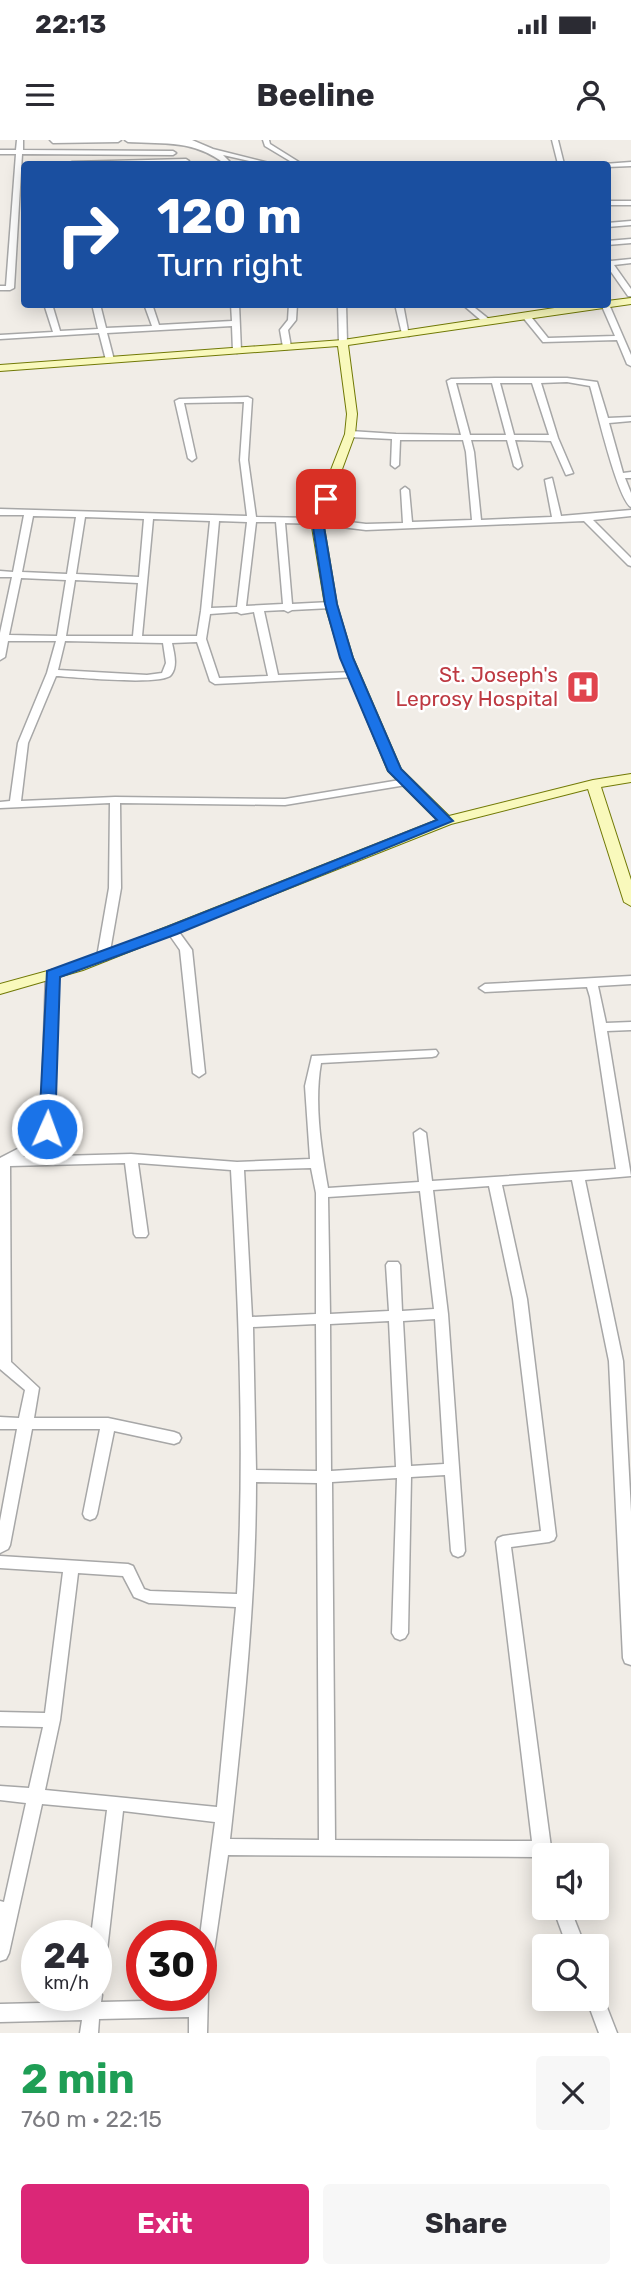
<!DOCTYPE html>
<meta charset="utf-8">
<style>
body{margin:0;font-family:Rubik,sans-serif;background:#f7f7f7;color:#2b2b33;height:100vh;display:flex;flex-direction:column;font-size:26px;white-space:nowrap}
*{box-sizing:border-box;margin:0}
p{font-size:23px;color:#7c7c81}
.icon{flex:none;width:38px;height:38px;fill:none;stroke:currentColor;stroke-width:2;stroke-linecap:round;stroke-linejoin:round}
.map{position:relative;height:1893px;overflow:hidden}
.details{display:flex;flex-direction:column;background:#fff;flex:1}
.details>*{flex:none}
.top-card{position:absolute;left:21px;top:21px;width:590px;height:147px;border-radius:7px;box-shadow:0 4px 18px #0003;background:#1a4fa0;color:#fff;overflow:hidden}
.tools{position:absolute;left:532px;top:1703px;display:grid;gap:14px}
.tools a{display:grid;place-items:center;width:77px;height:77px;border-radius:7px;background:#fff;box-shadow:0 4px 18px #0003;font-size:35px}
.speed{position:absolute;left:21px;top:1780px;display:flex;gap:14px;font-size:35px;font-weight:700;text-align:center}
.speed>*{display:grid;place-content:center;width:91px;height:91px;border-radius:50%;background:#fff;box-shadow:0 4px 18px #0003;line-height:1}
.speed small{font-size:18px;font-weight:400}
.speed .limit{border:10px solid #d22;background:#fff;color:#111}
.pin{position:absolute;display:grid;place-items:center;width:60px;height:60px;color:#fff;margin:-30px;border-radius:14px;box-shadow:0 4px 10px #0006}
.me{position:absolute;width:77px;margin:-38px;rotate:2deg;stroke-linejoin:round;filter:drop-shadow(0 0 5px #0008)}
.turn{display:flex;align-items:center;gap:24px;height:147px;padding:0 21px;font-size:32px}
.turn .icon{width:91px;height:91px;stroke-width:2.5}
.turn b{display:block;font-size:49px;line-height:60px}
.round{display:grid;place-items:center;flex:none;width:74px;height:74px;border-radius:7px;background:#f7f7f7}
.summary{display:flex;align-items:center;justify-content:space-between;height:119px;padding:0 21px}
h1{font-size:42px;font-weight:700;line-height:52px;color:#1e9e55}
.button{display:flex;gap:14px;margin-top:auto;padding:14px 21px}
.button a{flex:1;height:80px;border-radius:7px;background:#db2777;color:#fff;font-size:28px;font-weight:700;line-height:80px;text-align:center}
.button a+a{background:#f7f7f7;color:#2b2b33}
.status{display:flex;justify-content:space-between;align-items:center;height:49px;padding:0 35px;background:#fff;direction:ltr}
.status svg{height:19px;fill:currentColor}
header{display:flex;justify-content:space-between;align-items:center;height:91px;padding:0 21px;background:#fff;font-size:32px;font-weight:700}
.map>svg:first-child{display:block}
</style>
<div class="status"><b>22:13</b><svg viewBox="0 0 49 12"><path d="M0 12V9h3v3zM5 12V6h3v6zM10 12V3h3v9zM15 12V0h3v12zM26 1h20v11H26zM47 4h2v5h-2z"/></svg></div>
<header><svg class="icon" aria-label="menu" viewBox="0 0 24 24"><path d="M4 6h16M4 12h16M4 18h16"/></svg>Beeline<svg class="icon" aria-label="person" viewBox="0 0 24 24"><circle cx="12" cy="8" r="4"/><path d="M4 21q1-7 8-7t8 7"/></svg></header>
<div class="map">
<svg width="631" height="1893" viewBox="0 0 631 1893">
<rect width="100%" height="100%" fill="#f1ede7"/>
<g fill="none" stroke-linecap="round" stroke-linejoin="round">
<defs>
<g id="street">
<polygon points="17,0 23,0 23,10 173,11 176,13 173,15 22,14 14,148 10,150 0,150 0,146 6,146 16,14 0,14 0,10 16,10"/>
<polygon points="50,0 121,0 118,2 53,3"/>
<path d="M 125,0 L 192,0 L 213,9 L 273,24 L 263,24 L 223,15 L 232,24 L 225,24 C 195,0 166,4 128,2 Z"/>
<polygon points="263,0 269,0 270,4 302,24 295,24 265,6"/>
<polygon points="552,0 558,0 564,24 558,24"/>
<polygon points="186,19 189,21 188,22 69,24 72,22"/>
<polygon points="631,22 631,26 607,27 607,24 604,24"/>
<rect x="607" y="61" width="24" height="4"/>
<polygon points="631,81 631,85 607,87 607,83"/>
<polygon points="631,99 631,103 607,105 607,101"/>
<polygon points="607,118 611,121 631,119 631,123 614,125 631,149 631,156 628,156 607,126"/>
<polygon points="608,162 631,215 631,226 627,224 617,200 543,202 521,175 528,173 548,198 615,196 601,164 607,164"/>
<polygon points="44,164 52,164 60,191 98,189 92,164 100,164 106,188 152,186 144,164 152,164 159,185 232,181 231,164 239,164 241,211 237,213 233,211 232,186 107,193 114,220 110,222 106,220 99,193 0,199 0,195 53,192"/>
<polygon points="289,164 297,164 296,180 288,190 291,207 287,209 283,207 280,190 288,180"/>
<polygon points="338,164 346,164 347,203 343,205 339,203"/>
<polygon points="395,164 403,164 409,196 402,194"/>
<polygon points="462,164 470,164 490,180 483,182"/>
<path d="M 495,238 L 567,238 L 597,242 L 608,278 L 631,277 L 631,281 L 609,283 L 623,333 L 631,332 L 631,338 L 625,338 L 631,353 L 631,367 C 617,358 596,266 590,246 L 567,242 L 541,243 L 558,298 L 573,333 L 566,335 L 551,301 L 515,300 L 522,326 L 518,329 L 514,326 L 507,300 L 471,300 L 474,312 L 481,380 L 552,377 L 545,340 L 552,338 L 561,376 L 631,370 L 631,376 L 593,380 L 631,418 L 631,426 L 628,425 L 584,381 L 366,390 L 317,384 L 285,383 L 292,464 L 331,462 L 336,465 L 331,468 L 292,470 L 288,472 L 284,470 L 264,471 L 278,535 L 354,532 L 359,535 L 357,537 L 215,544 L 210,541 L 197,502 L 172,503 C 174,513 178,526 171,535 C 162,546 73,537 56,536 L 28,603 L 21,661 L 115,657 L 285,659 L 406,639 L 411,642 L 406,645 L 285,665 L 120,663 L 121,748 L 109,817 L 107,820 L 99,820 L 97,817 L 109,748 L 110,663 L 0,668 L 0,662 L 10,661 L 18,603 L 47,533 L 56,501 L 8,501 L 5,517 L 0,520 L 0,493 L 12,437 L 0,437 L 0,431 L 13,432 L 24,375 L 0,375 L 0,369 L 247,376 L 240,320 L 244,262 L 184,263 L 196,318 L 192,321 L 188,318 L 175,261 L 179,259 L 248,257 L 252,259 L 248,320 L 256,377 L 317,378 L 366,384 L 403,383 L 401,350 L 405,347 L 409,350 L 412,382 L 472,380 L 466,312 L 463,300 L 400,300 L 399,325 L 395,328 L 391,325 L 392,299 L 350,297 L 346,294 L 350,291 L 396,294 L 461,295 L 447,241 L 451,239 ZM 456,243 L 492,243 L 506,295 L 470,295 ZM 500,243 L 532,243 L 549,295 L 514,295 ZM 33,376 L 76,377 L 67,434 L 22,432 ZM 85,377 L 144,379 L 139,437 L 76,434 ZM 153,379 L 210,381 L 201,471 L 197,496 L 142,496 ZM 219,381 L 247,382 L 237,467 L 211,468 ZM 256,382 L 276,382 L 283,464 L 246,466 ZM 21,438 L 66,440 L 57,496 L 9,495 ZM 75,440 L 138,443 L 133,496 L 66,496 ZM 237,472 L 241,474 L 254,472 L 268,536 L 219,538 L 206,499 L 210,474 ZM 65,501 L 163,503 L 166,523 L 162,533 L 147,535 L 58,530 Z"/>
<polygon points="172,786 176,788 192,810 205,933 199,937 193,933 180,810 166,790"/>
<path d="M 52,830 L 58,834 L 53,989 L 33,1011 L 23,1017 L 131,1014 L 237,1022 L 310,1019 L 305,946 L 312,916 L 436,910 L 438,913 L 436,916 L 432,917 L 321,923 C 314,963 321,1008 328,1048 L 419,1042 L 414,993 L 420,989 L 426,993 L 432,1041 L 616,1029 L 590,857 L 587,847 L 485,852 L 479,848 L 485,844 L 631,836 L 631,844 L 598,846 L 606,883 L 631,882 L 631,890 L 607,891 L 631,1036 L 585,1040 L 623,1221 L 631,1372 L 631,1525 L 625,1523 L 623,1518 L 609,1221 L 572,1040 L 502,1045 L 527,1159 L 556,1396 L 554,1400 L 549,1402 L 511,1407 L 552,1715 L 544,1715 L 544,1725 L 538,1722 L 535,1717 L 228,1715 L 208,1852 L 207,1893 L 189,1893 L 189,1877 L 99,1879 L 98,1893 L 80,1893 L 82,1880 L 0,1882 L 0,1864 L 83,1862 L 84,1855 L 96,1855 L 96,1848 L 99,1849 L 102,1855 L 101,1862 L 190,1860 L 191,1855 L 201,1855 L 200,1796 L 215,1682 L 123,1671 L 105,1828 L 102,1834 L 96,1836 L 96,1796 L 91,1796 L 107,1670 L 42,1664 L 9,1813 L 6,1819 L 0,1821 L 0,1761 L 4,1762 L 26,1663 L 0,1660 L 0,1646 L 29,1648 L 43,1587 L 0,1586 L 0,1572 L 45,1573 L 63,1432 L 0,1428 L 0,1416 L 128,1424 L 133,1426 L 144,1449 L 150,1451 L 237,1454 C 245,1313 239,1172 231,1030 L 138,1023 L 148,1094 L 146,1097 L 136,1097 L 134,1094 L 125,1023 L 10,1026 L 11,1222 L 39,1248 L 34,1278 L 108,1278 L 174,1292 L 179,1294 L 181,1298 L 179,1302 L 174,1304 L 114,1291 L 97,1374 L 95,1378 L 90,1380 L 85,1378 L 83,1374 L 100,1289 L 32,1289 L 10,1405 L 8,1409 L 0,1413 L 0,1381 L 17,1289 L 0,1289 L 0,1277 L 19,1278 L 25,1250 L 0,1229 L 0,1018 L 25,1005 L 41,988 L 46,834 ZM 311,1028 L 316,1053 L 316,1174 L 252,1177 L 244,1030 ZM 489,1046 L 513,1159 L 541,1391 L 503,1396 L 498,1398 L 496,1402 L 532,1701 L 335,1700 L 332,1342 L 397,1338 L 392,1493 L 395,1498 L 400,1500 L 405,1498 L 408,1493 L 411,1337 L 445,1335 L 451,1411 L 453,1415 L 458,1417 L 463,1415 L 465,1411 L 448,1174 L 433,1050 ZM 420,1051 L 434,1169 L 402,1171 L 400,1125 L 398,1122 L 388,1122 L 386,1125 L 389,1171 L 330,1174 L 328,1057 ZM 435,1179 L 444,1324 L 411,1326 L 403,1181 ZM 389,1181 L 396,1327 L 331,1331 L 330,1184 ZM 316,1184 L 317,1331 L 256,1330 L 253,1187 ZM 256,1342 L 317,1343 L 319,1700 L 230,1699 C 243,1581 256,1461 256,1342 ZM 78,1433 L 123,1436 L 134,1457 L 149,1463 L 236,1467 L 217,1667 L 45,1650 L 60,1580 Z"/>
<polygon points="553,1768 570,1768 585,1806 567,1806"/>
<polygon points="597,1850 601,1852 617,1893 599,1893 586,1858 597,1858"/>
</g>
<polygon id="secondary" points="631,158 631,164 348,205 357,274 355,294 323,381 337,465 353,518 401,629 449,676 593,640 631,634 631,642 601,647 631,740 631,766 624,762 588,649 451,684 83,830 0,854 0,844 73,824 437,680 388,631 341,518 325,465 311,381 345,294 347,274 338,206 0,231 0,225 343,200 581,164 607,164 607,161"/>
</defs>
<!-- street casing -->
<use href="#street" stroke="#a7a7a7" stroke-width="3"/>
<!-- secondary casing -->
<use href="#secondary" stroke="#717906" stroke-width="2"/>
<!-- street -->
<use href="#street" fill="#fff" fill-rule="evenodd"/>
<!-- secondary -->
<use href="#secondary" fill="#f9f9bc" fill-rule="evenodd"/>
</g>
<!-- route -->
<polygon fill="#1a73e8" stroke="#114b97" stroke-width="2" points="321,357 331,359 323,381 337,464 353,518 401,629 453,681 177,794 60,837 55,989 52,993 41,993 39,989 47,831 167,787 437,680 388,631 340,518 325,464 312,381"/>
<!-- icons -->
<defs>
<symbol id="hospital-square" viewBox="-11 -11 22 22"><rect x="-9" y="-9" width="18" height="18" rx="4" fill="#e0444e" stroke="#fff"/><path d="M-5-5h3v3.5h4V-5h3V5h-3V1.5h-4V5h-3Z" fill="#fff"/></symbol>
</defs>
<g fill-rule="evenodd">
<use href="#hospital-square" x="564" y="528" width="38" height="38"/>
</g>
<g text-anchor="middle" stroke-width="5" stroke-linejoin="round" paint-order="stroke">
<!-- health labels -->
<g font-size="21" fill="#be3a42" stroke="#fff" text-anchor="end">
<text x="558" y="542">St. Joseph's<tspan x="558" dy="24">Leprosy Hospital</tspan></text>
</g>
</g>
</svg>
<div class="tools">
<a><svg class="icon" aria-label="sound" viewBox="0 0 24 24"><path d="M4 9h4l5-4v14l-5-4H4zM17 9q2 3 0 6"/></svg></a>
<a><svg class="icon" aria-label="search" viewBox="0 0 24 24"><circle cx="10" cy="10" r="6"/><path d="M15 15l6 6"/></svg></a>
</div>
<div class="speed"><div>24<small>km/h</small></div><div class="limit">30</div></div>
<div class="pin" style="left:326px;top:359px;background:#d93025"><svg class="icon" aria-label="arrive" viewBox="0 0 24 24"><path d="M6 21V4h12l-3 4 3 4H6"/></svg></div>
<svg class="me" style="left:47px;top:989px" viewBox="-20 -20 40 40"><circle r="17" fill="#1a73e8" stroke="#fff" stroke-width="3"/><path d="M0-11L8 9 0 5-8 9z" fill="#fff"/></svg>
<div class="top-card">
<div class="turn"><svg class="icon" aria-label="right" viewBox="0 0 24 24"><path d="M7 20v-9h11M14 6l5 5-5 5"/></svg><div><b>120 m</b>Turn right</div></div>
</div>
</div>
<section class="details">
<div class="summary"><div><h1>2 min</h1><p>760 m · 22:15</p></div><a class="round"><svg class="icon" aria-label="close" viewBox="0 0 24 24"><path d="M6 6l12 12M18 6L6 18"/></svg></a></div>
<div class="button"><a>Exit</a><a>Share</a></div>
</section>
